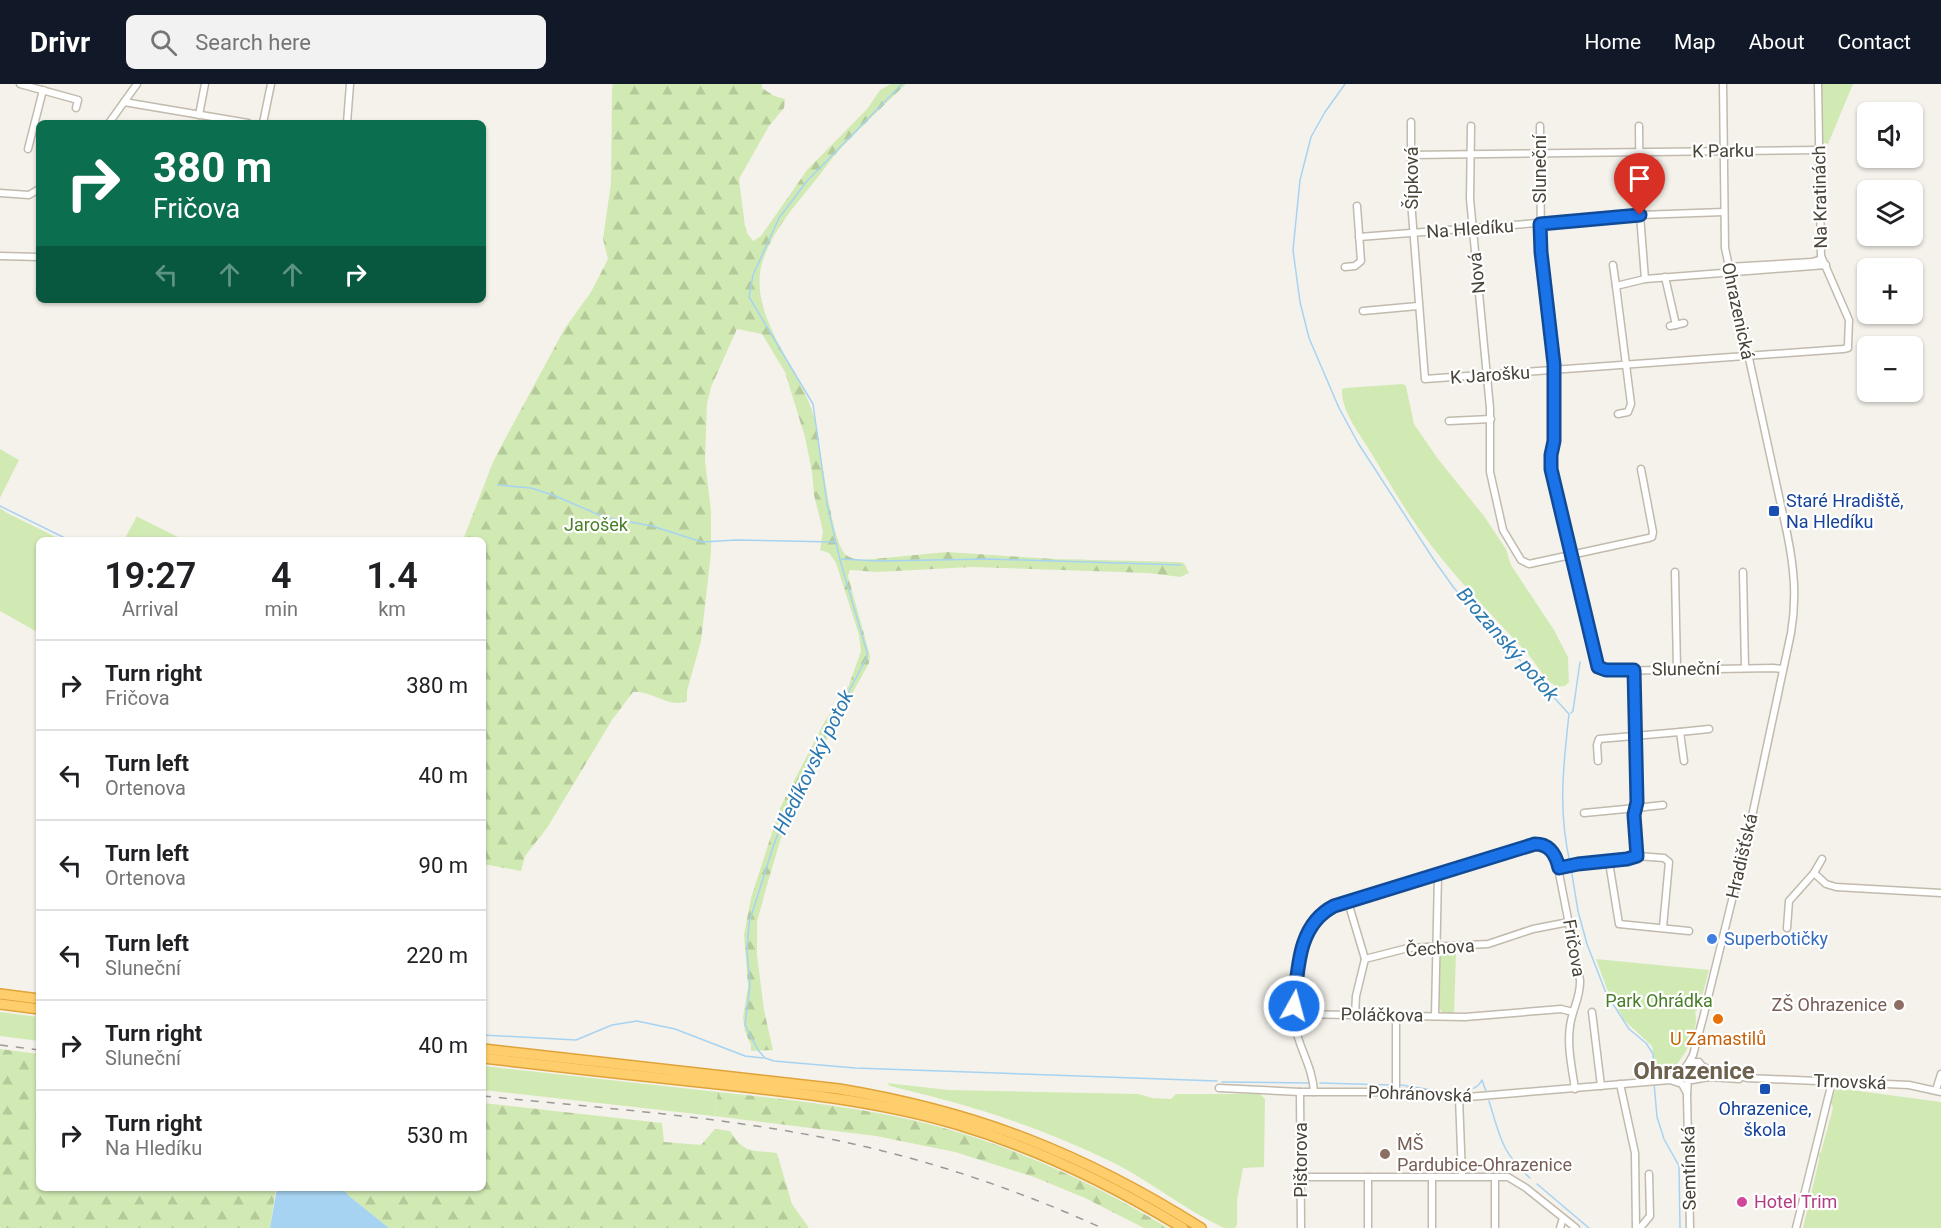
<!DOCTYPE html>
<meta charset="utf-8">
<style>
body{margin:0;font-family:Roboto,sans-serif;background:#f2f2f2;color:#202124;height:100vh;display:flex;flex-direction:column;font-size:22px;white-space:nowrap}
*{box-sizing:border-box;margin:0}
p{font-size:20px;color:#757577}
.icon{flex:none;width:33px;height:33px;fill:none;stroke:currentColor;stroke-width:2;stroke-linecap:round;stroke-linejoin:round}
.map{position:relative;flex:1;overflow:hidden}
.details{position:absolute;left:36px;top:453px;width:450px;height:654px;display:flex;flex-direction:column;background:#fff;border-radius:9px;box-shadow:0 2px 4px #0004}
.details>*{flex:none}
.guide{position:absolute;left:36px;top:36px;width:450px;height:183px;border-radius:9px;box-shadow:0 2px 4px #0004;background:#0b6e4f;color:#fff;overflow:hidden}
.controls{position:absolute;left:1857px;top:18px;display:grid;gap:12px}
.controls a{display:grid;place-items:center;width:66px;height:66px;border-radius:9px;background:#fff;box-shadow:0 2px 4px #0004;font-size:30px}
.pin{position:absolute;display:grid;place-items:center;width:51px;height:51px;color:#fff;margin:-62px -26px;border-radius:50% 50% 50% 0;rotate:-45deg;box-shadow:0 0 6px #0007}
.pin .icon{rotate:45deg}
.me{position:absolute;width:66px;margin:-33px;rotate:7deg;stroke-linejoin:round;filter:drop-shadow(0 0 4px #0008)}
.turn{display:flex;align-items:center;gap:21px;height:126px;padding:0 18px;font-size:27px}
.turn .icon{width:78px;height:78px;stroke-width:2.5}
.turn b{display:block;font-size:42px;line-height:51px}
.lanes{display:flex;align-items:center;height:57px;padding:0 18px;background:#0003;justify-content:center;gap:30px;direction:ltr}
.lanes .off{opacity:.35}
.eta{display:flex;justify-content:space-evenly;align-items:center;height:102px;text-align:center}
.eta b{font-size:36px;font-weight:600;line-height:42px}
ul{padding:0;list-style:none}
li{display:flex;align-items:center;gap:18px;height:90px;padding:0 18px;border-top:2px solid #e0e0e0}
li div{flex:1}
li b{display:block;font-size:22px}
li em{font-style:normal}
header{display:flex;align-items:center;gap:36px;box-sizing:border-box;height:84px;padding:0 30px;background:#111827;color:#fff}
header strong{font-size:28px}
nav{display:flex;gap:33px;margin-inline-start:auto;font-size:21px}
.search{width:420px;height:54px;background:#f2f2f2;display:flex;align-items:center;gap:15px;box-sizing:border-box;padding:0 21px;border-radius:9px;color:#757577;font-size:22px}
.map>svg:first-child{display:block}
</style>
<header>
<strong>Drivr</strong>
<div class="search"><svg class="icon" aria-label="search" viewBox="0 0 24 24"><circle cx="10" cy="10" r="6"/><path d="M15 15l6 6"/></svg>Search here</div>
<nav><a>Home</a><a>Map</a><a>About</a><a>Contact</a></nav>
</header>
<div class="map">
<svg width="1941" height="1144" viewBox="0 0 1941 1144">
<defs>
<pattern id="forest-firs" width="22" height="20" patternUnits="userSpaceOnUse" patternTransform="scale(1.5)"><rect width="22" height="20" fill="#d1eab3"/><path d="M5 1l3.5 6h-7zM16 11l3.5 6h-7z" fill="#b5ca9b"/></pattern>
</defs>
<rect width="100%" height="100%" fill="#f5f2eb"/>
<!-- green -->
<g fill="#d1eab3">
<polygon points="1821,0 1853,0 1828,60 1822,58"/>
<path d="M 1403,300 L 1406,302 L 1414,340 L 1438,375 L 1484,432 L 1506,465 L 1511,481 L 1554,546 L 1568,573 L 1569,598 L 1565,602 L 1557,603 C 1544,596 1537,580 1527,569 C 1490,529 1451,490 1419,445 C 1401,420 1386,393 1370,367 C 1359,349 1341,327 1342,305 L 1345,304 Z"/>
<polygon points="0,365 19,376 0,414"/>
<polygon points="0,424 7,429 62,456 39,456 39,549 0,527"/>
<polygon points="137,432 138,433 184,456 124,456"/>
<polygon points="1443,865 1452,865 1456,870 1454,930 1443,929 1438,923 1439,872"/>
<path d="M 1596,875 L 1709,886 L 1699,924 L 1695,928 C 1700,946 1684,976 1669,988 L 1657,990 L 1652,962 L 1624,936 L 1607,905 Z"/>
<polygon points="0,928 39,933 39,957 0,952"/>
<polygon points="483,982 718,1008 714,1032 483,1006"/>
<path d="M 887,999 L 949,1006 L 1138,1010 L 1152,1014 L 1171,1015 L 1176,1010 L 1260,1010 L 1265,1015 L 1264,1083 L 1243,1084 L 1237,1116 L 1237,1141 L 1235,1144 L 1224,1144 C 1185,1126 1152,1098 1114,1079 C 1042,1043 967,1020 890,1002 Z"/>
<polygon points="1836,1004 1941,1018 1941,1144 1803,1144 1819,1076 1819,1070 1821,1068 1833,1024 1831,1019"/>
</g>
<!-- forest -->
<g fill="url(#forest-firs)">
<path d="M 613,0 L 762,0 L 762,4 L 774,12 L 785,15 L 784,24 L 769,42 L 739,95 L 745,142 L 747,149 L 753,157 L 761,152 L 807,86 L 867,25 L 880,6 L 891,0 L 906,0 C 884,21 862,42 841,64 C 830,76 821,90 810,103 C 791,126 771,150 762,179 C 747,235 805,288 816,340 C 821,364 831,458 846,471 C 851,475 858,475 863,476 L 947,468 L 1054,475 L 1179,478 L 1184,479 L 1189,489 L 1180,493 L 1149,489 L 971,483 L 877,488 L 850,486 L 848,492 L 870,572 L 869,579 L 791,720 L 765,808 L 757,838 L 757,871 L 764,926 L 773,966 L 751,967 L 751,961 L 745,947 L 743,933 L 748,903 L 744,851 L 751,814 L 780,724 L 825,637 L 849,601 L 861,567 L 859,551 L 836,479 L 829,469 L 820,466 L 823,447 L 814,411 L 812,388 L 805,353 L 785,288 L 762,250 L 737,245 L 711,303 L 707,320 L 705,377 L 711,427 L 711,469 L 701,557 L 687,607 L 687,617 C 669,625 651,606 633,608 L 612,636 L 547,744 L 525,772 L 521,787 L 483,780 L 483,456 L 463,456 L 493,378 L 505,355 L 565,244 L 591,208 L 608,175 L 603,155 L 611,99 L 612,4 Z"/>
<polygon points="0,965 39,970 39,1104 276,1104 270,1144 0,1144"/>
<path d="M 718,1008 C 783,1015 848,1022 912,1036 C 1003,1057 1089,1096 1168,1144 L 1144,1144 L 1085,1114 L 1034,1093 L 955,1068 L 876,1052 L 714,1032 Z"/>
<path d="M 483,1019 L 662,1039 L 664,1058 L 701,1061 L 715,1045 L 730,1047 C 744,1070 752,1066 777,1069 L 792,1120 L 809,1144 L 389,1144 L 349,1112 L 342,1104 L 483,1104 Z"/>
</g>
<!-- water -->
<polygon fill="#a7d3f2" points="277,1104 342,1104 349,1112 389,1144 270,1144"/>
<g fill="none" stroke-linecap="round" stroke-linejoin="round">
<!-- stream -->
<g stroke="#a7d3f2" stroke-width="1.5">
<polyline points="902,0 807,97 779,134 753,191 749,213 813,320 827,420 840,476 867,568 867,573 789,720 773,763 749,839 747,866 750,901 745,941 758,966 765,974 774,977 855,984 1217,997"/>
<path d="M 1345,0 L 1325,28 L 1311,53 L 1300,96 L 1293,166 L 1300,218 L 1309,254 L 1339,324 L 1358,359 L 1434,476 L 1454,504 L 1569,630 C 1563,684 1558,726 1570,779"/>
<polyline points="498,401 531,404 553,411 604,433 652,442 702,458 736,456 835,458"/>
<polyline points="0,422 69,456"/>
<polyline points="841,475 878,477 989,475 1181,481"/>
<polyline points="1571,629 1573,627 1580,578"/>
<polyline points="1571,784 1578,827 1587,860 1606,909 1629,945 1646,959 1653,970 1654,994"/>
<polyline points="483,951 576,956 612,941 637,937 675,945 745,972 763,974"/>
<polyline points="1222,998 1310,999"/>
<polyline points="1320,999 1391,1001"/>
<polyline points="1654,999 1657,1033 1664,1055 1679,1082 1680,1144"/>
<path d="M 1401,1001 C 1420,1003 1472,1018 1482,996 L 1486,1007"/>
<path d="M 1489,1017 C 1500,1052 1501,1068 1530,1094"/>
<polyline points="1537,1100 1589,1144"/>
</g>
<defs>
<g id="minor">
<polyline points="20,0 78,16 76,24"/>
<polyline points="124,18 248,39"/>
<polyline points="199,31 205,0"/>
<polyline points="1411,38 1411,117 1425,295 1843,265 1848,264 1848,261 1849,236 1821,172 1818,0"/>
<polyline points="109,39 137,0"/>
<polyline points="263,39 271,0"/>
<polyline points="347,39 350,0"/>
<polyline points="1471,42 1470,115 1490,324 1490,388 1503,446 1521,476 1529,480 1649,454 1652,453 1653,448 1641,385"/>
<polyline points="1540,42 1541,168 1554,280 1554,357 1551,369 1551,383 1598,583 1606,587 1773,584 1783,585"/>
<polyline points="28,65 43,6"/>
<polyline points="1411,71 1819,66"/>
<polyline points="0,109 29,111 39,105"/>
<polyline points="1359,153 1640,131 1724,128"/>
<polyline points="0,172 39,173"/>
<polyline points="1613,181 1616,202"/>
<polyline points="1345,183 1355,182 1361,177 1357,122"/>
<polyline points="1728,183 1812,178 1822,175"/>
<polyline points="1665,193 1676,241"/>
<polyline points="1645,195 1826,181"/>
<polyline points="1363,227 1418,222"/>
<polyline points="1670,242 1684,239"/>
<polyline points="1618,330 1628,328 1631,320 1616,202 1645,195 1640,131 1639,42"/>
<polyline points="1449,337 1491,335"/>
<polyline points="1675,488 1677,585"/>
<polyline points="1743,488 1745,584"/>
<polyline points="1598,677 1597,661 1599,655 1680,648"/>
<polyline points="1684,677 1680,648 1709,645"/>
<polyline points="1663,721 1636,724 1634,731 1637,772 1664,774 1669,778 1663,843"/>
<polyline points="1584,729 1636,724 1634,586"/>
<polyline points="1822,775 1814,789 1826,800 1836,803 1941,809"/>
<polyline points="1609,778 1619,840 1689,847"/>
<polyline points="1559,784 1578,780 1627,775 1637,772"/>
<polyline points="1348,818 1365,875"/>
<polyline points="1787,844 1789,817 1814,789"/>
<polyline points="1592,928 1601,1002"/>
<polyline points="1294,930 1465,933 1561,925 1573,928"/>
<polyline points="1355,931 1356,912 1365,875 1408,864 1488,860 1533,845 1569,838"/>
<polyline points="1435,932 1438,790"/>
<path d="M 1688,980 L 1693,971 L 1703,934 L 1748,751 L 1791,549 C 1797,514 1794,483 1787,449 L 1725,164 L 1723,0"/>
<polyline points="1687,981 1686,991 1692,996 1709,993 1739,995"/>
<polyline points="1702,982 1710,986 1748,994 1909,1001 1941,1008"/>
<polyline points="1688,993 1687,1011 1690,1144"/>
<polyline points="1665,995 1681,987 1692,978 1699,978 1703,984"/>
<polyline points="1620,1000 1635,1069 1636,1144"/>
<polyline points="1219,1004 1300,1008 1408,1008 1468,1013 1670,996 1682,1000 1687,1009"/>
<polyline points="1936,1006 1941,990"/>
<polyline points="1300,1008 1301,1144"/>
<path d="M 1314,1008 C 1313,984 1299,964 1295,942 C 1292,928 1295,914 1296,900 C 1300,867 1304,835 1339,820 L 1538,760 L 1550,765 L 1557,779 L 1580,896 C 1581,913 1572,925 1570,942 C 1567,963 1572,984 1575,1005"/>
<polyline points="1396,1008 1396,931"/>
<polyline points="1459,1013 1462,1092"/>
<polyline points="1301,1093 1508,1093 1526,1104 1576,1144"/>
<polyline points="1432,1093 1432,1144"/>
<polyline points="1495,1093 1495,1144"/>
<polyline points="1368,1144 1368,1093"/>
<polyline points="1560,1144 1563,1134"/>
<polyline points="1640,1144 1650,1132 1649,1090"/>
<polyline points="1796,1144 1832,998"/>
</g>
<g id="highway">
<polyline points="0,910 39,915"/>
<polyline points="0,920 39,925"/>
<path d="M 483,965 L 839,1005 C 977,1028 1082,1069 1201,1144"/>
<path d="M 483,974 C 561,983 640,992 718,1000 C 798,1009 879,1017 956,1040 C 1037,1064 1111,1100 1183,1144"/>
</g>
</defs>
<!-- minor casing -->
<use href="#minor" stroke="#c1baad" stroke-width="9"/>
<!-- highway casing -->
<use href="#highway" stroke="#e0a33a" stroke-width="12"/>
<!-- minor -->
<use href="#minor" stroke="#fff" stroke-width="6"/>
<!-- highway -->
<use href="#highway" stroke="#ffce6c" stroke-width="9"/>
<!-- rail -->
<g stroke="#999" stroke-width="1.5" stroke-dasharray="8 8" stroke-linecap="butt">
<polyline points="0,961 39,966"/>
<path d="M 483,1012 C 600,1024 719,1032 835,1056 C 927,1075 1016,1105 1102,1144"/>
</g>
</g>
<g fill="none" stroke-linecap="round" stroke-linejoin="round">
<defs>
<path id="route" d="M 1294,922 C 1298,886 1297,841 1334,822 L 1535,760 C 1550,760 1556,771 1559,784 L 1578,780 L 1627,775 L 1637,772 L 1634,731 L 1637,718 L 1634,586 L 1606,586 L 1598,583 L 1551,385 L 1551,371 L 1554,357 L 1554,280 L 1541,168 L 1540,140 L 1640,131"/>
</defs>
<!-- route casing -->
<use href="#route" stroke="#114b97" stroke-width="15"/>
<!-- route -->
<use href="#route" stroke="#1a73e8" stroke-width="10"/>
</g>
<!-- markers -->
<g fill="#1a4fb4" stroke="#fff" stroke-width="2">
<rect x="1768" y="421" width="12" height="12" rx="3"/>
<rect x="1759" y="999" width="12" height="12" rx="3"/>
</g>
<circle fill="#3f7fe0" stroke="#fff" stroke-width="2" cx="1712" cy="855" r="6"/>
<g fill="#8d6e63" stroke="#fff" stroke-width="2">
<circle cx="1899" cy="921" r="6"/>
<circle cx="1385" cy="1070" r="6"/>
</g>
<circle fill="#e8710a" stroke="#fff" stroke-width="2" cx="1718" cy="935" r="6"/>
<circle fill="#d1479c" stroke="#fff" stroke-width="2" cx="1742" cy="1118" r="6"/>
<g text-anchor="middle" stroke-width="4.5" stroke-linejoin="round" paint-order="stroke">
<!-- street labels -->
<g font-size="18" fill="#4a4338" stroke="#fff">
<text transform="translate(1723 67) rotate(-1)" y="6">K Parku</text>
<text transform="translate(1540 85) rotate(-90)" y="6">Sluneční</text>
<text transform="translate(1412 94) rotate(-90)" y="6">Šípková</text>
<text transform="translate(1820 113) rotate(-91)" y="6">Na Kratinách</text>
<text transform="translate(1470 145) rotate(-4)" y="6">Na Hledíku</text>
<text transform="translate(1477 189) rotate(-96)" y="6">Nová</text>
<text transform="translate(1738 227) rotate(78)" y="6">Ohrazenická</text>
<text transform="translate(1490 291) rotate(-4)" y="6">K Jarošku</text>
<text transform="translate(1686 585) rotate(-1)" y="6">Sluneční</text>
<text transform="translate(1742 772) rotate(-77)" y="6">Hradišťská</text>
<text transform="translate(1440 864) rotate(-4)" y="6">Čechova</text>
<text transform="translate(1574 864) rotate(80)" y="6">Fričova</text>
<text transform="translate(1382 931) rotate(1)" y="6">Poláčkova</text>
<text transform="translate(1850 998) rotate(2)" y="6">Trnovská</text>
<text transform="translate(1420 1010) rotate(2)" y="6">Pohránovská</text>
<text transform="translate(1301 1076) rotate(-90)" y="6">Pištorova</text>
<text transform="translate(1689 1084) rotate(-91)" y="6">Semtínská</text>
</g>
<!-- transit labels -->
<g font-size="18" fill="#164399" stroke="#fff" text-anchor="start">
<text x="1786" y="423">Staré Hradiště,<tspan x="1786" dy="21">Na Hledíku</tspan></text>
<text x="1765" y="1031" text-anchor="middle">Ohrazenice,<tspan x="1765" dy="21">škola</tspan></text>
</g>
<!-- park labels -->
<g font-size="18" fill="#497e29" stroke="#fff">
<text x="596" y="447">Jarošek</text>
<text x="1659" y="923">Park Ohrádka</text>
</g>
<!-- shop labels -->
<g font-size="18" fill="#366cbe" stroke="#fff" text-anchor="start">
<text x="1724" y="861">Superbotičky</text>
</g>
<!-- education labels -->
<g font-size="18" fill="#785e54" stroke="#fff" text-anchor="end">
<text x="1887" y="927">ZŠ Ohrazenice</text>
<text x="1397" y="1066" text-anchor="start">MŠ<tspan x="1397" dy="21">Pardubice-Ohrazenice</tspan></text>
</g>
<!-- food labels -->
<g font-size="18" fill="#c56008" stroke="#fff">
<text x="1718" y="961">U Zamastilů</text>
</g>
<!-- hotel labels -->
<g font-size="18" fill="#b23c85" stroke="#fff" text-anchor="start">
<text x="1754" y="1124">Hotel Trim</text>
</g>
<!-- water labels -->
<g font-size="20" font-style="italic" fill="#2d7ab1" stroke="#fff">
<text transform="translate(1508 560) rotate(49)" y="7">Brozanský potok</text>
<text transform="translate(813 678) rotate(-64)" y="7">Hledíkovský potok</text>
</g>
<!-- district labels -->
<g font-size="24" font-weight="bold" fill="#6d614f" stroke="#fff">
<text x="1694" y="995">Ohrazenice</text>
</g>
</g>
</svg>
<div class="controls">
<a><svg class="icon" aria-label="sound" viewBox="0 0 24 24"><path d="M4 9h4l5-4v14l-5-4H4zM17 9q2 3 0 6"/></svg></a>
<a><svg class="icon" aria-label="layers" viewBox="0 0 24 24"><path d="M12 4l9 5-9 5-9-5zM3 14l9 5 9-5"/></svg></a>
<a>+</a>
<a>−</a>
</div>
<div class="pin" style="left:1640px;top:131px;background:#d93025"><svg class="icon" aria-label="arrive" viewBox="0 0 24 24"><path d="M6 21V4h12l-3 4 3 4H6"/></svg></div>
<svg class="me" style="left:1294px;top:922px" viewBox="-20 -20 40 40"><circle r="17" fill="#1a73e8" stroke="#fff" stroke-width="3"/><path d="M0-11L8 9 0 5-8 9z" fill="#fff"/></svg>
<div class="guide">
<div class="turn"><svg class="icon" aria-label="right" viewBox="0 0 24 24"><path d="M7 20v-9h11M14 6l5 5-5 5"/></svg><div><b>380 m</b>Fričova</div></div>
<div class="lanes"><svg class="icon off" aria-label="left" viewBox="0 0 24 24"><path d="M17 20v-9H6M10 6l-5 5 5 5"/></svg><svg class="icon off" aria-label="ahead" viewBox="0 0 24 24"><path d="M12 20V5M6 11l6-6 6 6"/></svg><svg class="icon off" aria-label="ahead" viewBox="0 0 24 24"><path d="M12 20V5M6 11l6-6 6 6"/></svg><svg class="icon" aria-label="right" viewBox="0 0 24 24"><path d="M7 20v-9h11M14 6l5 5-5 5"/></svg></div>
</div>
<section class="details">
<div class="eta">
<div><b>19:27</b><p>Arrival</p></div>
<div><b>4</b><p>min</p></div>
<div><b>1.4</b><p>km</p></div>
</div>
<ul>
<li><svg class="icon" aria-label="right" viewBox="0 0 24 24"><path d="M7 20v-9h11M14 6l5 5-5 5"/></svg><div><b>Turn right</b><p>Fričova</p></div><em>380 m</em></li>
<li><svg class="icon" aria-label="left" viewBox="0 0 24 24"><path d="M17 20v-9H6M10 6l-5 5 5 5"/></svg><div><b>Turn left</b><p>Ortenova</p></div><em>40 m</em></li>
<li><svg class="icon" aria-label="left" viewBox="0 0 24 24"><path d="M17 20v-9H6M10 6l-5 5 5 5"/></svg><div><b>Turn left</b><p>Ortenova</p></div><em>90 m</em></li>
<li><svg class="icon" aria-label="left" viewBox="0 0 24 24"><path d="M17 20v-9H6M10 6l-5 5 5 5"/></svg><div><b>Turn left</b><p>Sluneční</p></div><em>220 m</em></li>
<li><svg class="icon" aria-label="right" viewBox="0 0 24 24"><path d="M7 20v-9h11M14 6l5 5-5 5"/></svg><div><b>Turn right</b><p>Sluneční</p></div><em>40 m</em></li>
<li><svg class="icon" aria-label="right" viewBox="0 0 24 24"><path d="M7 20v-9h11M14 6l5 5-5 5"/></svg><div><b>Turn right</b><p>Na Hledíku</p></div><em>530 m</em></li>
</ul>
</section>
</div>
